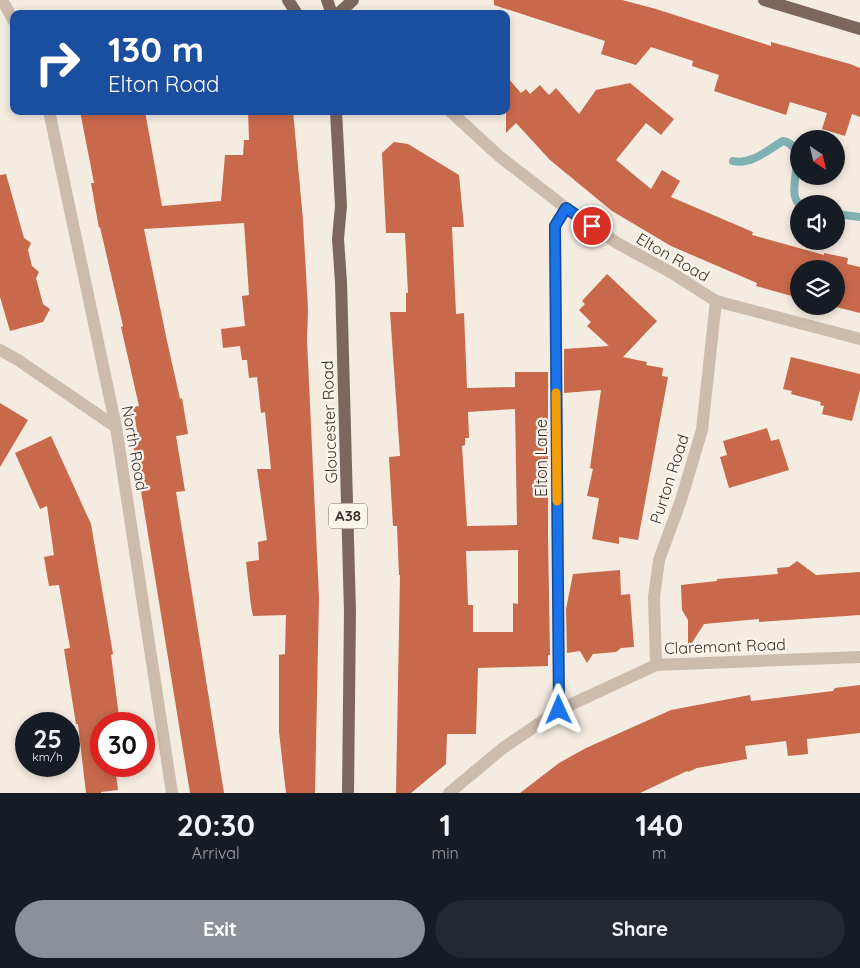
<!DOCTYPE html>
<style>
body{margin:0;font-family:Quicksand,sans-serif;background:#242831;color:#f1f3f6;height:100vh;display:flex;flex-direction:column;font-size:19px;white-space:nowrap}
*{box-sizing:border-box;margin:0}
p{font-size:16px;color:#9ea1a6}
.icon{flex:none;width:28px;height:28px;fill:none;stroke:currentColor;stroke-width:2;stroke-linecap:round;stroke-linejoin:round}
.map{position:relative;height:793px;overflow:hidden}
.panel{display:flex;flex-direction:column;background:#171b24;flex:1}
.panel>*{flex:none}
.top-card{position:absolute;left:10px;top:10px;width:500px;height:105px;border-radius:10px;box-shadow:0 2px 8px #0003;background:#1a4fa0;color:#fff;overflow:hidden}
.needle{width:32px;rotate:146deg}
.tools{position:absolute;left:790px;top:130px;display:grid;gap:10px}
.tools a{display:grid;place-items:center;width:55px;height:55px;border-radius:50%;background:#171b24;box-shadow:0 2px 8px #0003;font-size:25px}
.speed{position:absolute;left:15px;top:712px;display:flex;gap:10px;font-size:25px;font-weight:700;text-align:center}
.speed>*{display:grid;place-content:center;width:65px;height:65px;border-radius:50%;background:#171b24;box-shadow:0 2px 8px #0003;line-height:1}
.speed small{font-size:12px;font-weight:400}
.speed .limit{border:8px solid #d22;background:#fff;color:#111}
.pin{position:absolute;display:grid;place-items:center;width:42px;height:42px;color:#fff;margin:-21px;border:2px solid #fff;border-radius:50%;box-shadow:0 1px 5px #0007}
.me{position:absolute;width:55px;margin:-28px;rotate:359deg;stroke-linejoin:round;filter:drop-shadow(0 0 4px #0008)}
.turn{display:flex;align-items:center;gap:18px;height:105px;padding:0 15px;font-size:22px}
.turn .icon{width:65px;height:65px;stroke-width:2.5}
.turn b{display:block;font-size:35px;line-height:42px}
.eta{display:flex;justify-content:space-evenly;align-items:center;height:85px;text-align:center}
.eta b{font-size:30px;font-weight:700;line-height:35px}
.action{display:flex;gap:10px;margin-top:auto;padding:10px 15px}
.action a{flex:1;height:58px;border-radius:30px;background:#8c9099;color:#fff;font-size:20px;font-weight:700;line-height:58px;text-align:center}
.action a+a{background:#242831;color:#f1f3f6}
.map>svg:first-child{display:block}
</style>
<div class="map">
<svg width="860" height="793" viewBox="0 0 860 793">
<rect width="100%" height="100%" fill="#f4ebe1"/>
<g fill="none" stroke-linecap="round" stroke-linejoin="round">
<!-- stream -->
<g stroke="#7fb0b2" stroke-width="8">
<path d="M 733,161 C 751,165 768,150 783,141 C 812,147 784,190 799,204"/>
<polyline points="836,214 860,217"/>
</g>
</g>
<!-- building -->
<g fill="#c8694b" fill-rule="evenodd">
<polygon points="494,0 622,0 656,9 771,46 771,42 850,64 860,68 860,117 852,114 845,136 822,129 827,113 790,102 786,115 714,91 719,75 692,66 693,61 651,47 636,65 601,54 605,41 494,5"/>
<polygon points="506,76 521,93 526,89 530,94 540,85 549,95 556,88 579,114 596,90 630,83 674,119 661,135 646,123 616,160 651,189 662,170 680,181 671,197 753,232 752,235 824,255 824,253 848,258 847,264 860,267 860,313 832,306 836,306 836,269 799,269 799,298 756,286 757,283 671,246 612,211 550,160 516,123 506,133"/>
<polygon points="80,111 145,111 162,206 221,201 225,155 243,155 244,140 249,140 248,111 293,111 303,220 308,309 307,340 319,598 315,793 286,793 279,732 279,655 285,654 286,615 253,616 251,606 246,562 259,560 258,542 267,540 257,469 271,469 265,412 261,413 257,377 249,378 247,360 242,360 240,346 223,348 221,329 245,326 242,296 249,295 244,223 144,229 167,341 180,399 182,398 188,434 176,436 185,491 176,492 224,793 190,793 140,485 140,465 137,465 133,443 139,442 133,407 139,406 121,327 123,326 100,227 99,228 91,183 94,183"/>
<path d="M 394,142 L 408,144 L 459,175 L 464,227 L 452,227 L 456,314 L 464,313 L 467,388 L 515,387 L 515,372 L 548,372 L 548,538 L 550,655 L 548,655 L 548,666 L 478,668 L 476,734 L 447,734 L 446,764 L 411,793 L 396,793 L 400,575 L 399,575 L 397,526 L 393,526 L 389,457 L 400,456 L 390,312 L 406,312 L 406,293 L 408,293 L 405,233 L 386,233 L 382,153 ZM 515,409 L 517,525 L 467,526 L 462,446 L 465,445 L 465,438 L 469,438 L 468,412 ZM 518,550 L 518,604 L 513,603 L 513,632 L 473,632 L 473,605 L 468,605 L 466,551 Z"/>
<polygon points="6,174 24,238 31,243 28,250 32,266 39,272 36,278 43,304 50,309 43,322 10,331 0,297 0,175"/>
<polygon points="607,274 657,321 623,357 647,362 646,365 663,368 662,376 668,377 638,540 619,537 619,544 592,539 599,498 587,496 593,469 590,468 601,390 564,393 564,349 609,346 587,326 591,322 579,310 585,304 582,301"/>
<polygon points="791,357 860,374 860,390 852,421 822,414 824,406 820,405 821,402 791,394 792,391 783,389"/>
<polygon points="0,403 28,420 0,467"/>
<polygon points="767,428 771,441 779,439 789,470 729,488 720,457 727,455 723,441"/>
<polygon points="51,436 91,524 113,654 111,655 120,724 101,724 101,766 115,766 118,790 101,792 101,793 86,793 78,724 76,724 64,649 70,648 59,585 49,586 44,557 54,555 47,506 40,509 15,453"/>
<polygon points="797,561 816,575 860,572 860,615 759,622 759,619 704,624 688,649 688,620 682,610 681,585 717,581 717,579 778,574 777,568 789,567"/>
<polygon points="620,570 621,595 630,594 634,647 621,648 616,652 593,654 587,663 580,651 567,653 566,609 573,574"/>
<polygon points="860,685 860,733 807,739 808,754 788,756 786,741 745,746 747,759 697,768 688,772 687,771 640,793 520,793 559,763 586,748 671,710 750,695 751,701 833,691 835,688"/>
</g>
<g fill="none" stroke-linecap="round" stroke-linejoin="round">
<!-- minor -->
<g stroke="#cdbbac" stroke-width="12">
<polyline points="2,0 14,21"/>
<polyline points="49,111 116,427 172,793"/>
<polyline points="450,111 499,156 566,208 617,243 672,273 716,301 860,339"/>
<polyline points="0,350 18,360 116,427"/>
<polyline points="656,665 654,597 659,560 681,500 702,430 716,301"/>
<polyline points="559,710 555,226 566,208"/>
<polyline points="449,793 503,748 559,710 656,665 860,657"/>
</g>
<!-- major -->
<g stroke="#7d675c" stroke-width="12">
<polyline points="288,0 297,14"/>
<polyline points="327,0 332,14"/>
<polyline points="764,0 860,29"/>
<polyline points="338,14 353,0"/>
<polyline points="336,111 341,206 338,239 341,282 350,612 348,793"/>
</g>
</g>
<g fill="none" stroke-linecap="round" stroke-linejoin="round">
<defs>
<polyline id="route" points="559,710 555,226 566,208 592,226"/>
</defs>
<!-- route casing -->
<use href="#route" stroke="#114b97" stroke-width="12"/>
<!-- route -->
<use href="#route" stroke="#1a73e8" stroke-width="9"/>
<!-- slow -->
<polyline stroke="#f59e0b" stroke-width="9" points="556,393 557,501"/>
</g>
<g text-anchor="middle" stroke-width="4.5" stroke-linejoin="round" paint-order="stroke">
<!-- shield labels -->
<rect fill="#fbf5ee" stroke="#756b66" stroke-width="1" x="329" y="503.5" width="38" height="25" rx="4"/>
<g font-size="15" font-weight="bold" fill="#3b302b">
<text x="348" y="521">A38</text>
</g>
<!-- street labels -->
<g font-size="16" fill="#3b302b" stroke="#fbf5ee">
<text transform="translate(673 257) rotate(30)" y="6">Elton Road</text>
<text transform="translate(329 422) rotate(-92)" y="6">Gloucester Road</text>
<text transform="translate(135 448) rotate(80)" y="6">North Road</text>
<text transform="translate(541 458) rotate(-90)" y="6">Elton Lane</text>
<text transform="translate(669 479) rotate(-72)" y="6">Purton Road</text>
<text transform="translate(725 646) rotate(-2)" y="6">Claremont Road</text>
</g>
</g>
</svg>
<div class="tools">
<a><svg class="needle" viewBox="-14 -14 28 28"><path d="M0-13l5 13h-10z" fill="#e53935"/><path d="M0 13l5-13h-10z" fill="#9ea1a6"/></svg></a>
<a><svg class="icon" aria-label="sound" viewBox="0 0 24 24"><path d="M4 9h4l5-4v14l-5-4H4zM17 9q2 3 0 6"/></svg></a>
<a><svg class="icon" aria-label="layers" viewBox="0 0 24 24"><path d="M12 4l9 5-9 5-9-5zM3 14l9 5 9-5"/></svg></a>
</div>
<div class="speed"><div>25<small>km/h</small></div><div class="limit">30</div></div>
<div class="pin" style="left:592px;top:226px;background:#d93025"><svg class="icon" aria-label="arrive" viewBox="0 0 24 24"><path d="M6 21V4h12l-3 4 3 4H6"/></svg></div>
<svg class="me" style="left:559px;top:710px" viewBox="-20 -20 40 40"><path d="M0-17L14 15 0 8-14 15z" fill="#1a73e8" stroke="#fff" stroke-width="4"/></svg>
<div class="top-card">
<div class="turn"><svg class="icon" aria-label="right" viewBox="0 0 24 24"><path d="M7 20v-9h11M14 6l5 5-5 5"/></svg><div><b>130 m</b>Elton Road</div></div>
</div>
</div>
<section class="panel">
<div class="eta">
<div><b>20:30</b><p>Arrival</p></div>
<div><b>1</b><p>min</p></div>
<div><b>140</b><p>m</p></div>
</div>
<div class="action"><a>Exit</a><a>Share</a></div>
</section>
